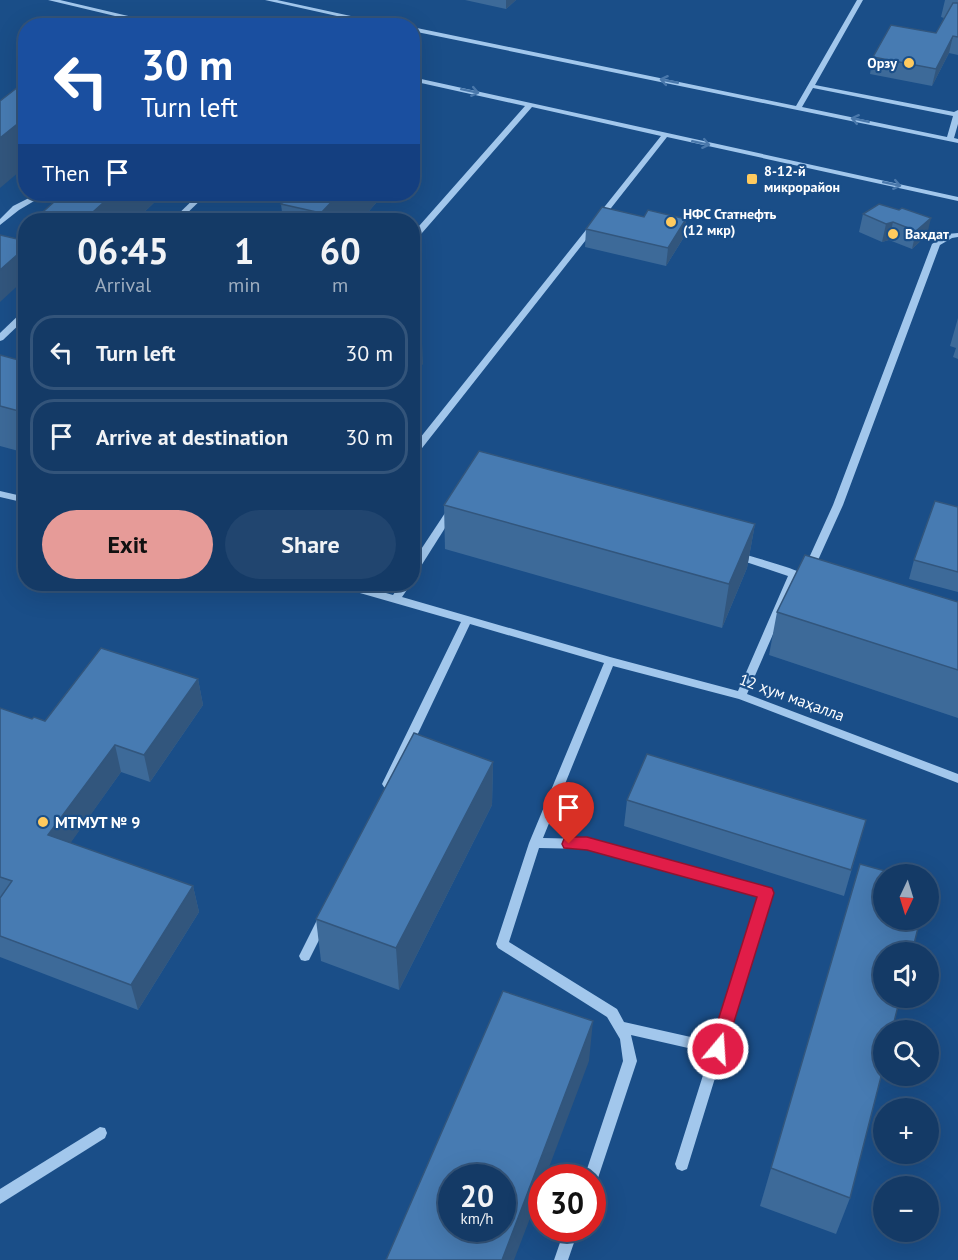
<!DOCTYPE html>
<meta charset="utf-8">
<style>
body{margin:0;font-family:"PT Sans",sans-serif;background:#21456f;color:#f1f3f6;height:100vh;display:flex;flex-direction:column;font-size:22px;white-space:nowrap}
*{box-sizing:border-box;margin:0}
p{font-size:20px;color:#9dadbf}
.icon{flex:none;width:33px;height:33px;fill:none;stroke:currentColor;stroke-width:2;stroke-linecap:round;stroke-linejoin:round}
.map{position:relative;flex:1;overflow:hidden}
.drawer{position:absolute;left:18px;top:213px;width:402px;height:378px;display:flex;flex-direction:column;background:#143a66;border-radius:24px;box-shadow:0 6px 24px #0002,0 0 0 2px #33547a}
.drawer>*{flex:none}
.top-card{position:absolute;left:18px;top:18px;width:402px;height:183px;border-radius:24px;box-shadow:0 6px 24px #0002,0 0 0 2px #33547a;background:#1a4fa0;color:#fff;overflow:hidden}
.needle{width:39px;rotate:184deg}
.controls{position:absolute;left:873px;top:864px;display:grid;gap:12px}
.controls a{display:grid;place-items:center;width:66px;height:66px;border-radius:50%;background:#143a66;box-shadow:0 6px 24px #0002,0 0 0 2px #33547a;font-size:30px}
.speed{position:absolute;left:438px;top:1164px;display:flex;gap:12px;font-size:30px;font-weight:700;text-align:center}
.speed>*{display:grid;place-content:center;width:78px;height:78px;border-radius:50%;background:#143a66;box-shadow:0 6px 24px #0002,0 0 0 2px #33547a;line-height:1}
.speed small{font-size:15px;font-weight:400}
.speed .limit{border:9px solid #d22;background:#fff;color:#111}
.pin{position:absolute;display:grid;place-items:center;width:51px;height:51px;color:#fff;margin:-62px -26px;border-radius:50% 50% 50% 0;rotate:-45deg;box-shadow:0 0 6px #0007}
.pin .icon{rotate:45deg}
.me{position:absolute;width:66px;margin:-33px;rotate:18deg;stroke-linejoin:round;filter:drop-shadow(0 0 4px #0008)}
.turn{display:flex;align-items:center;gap:21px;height:126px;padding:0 24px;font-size:27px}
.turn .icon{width:78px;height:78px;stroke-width:2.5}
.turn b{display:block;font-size:42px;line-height:51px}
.then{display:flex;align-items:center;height:57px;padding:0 24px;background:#0003;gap:12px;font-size:22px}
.eta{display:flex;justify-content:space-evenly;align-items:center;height:102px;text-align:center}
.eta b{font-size:36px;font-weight:800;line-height:42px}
.cta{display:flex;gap:12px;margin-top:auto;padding:12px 24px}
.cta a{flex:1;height:69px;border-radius:36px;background:#e69b98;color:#111;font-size:24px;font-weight:800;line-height:69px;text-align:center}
.cta a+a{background:#21456f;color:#f1f3f6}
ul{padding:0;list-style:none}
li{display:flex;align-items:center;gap:18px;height:75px;margin:0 12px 9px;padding:0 12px;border:3px solid #33547a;border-radius:24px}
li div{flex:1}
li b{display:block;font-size:22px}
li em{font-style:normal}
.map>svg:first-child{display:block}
</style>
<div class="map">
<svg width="958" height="1260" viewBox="0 0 958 1260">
<rect width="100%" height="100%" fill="#1a4e88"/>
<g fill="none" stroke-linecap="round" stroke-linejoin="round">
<!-- minor -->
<g fill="#a2c7ec" fill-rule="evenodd">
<polygon points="48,0 60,0 171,26 157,26"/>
<polygon points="265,0 277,0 397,26 382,26"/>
<path d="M 857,0 L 863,0 L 815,85 L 954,112 L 958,110 L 958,124 L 954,138 L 958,139 L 958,143 L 412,31 L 412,27 L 796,106 ZM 813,88 L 953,116 L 947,137 L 802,107 Z"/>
<polygon points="412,77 958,197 958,201 667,137 415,457 412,458 412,448 661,136 532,107 415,241 412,241 412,234 525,106 412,81"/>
<polygon points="37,194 46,194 19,210 0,225 0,219 13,206"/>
<polygon points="199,194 207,194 180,220 172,220"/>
<polygon points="265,194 278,194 307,199 308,201 292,220 284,220 299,202 269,196"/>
<polygon points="958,233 958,237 952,238 940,245 843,505 814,569 813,571 805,571 804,569 833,505 932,244 947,234"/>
<polygon points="23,311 26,311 26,318 3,340 0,341 0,333"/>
<polygon points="0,491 26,497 26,503 0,497"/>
<polygon points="452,506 457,509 416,574 412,575 412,563 449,507"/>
<path d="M 735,552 C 751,556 805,571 814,579 L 809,583 L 797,579 L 747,694 L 958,774 L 958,783 L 739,699 L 613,666 L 543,838 L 587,839 L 766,888 L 770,889 L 772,893 L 687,1169 L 682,1171 L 677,1169 L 675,1164 L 710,1053 L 631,1035 L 637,1061 L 598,1178 L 596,1183 L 592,1184 L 592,1178 L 584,1178 L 623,1061 L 620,1039 L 607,1017 L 498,948 L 496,944 L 529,843 L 604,663 L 470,624 L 394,784 L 392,787 L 388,789 L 384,787 L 382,784 L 461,622 L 339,587 L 338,584 L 354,584 L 393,595 L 401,584 L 411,584 L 402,597 L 610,657 L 738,691 L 788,576 L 731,557 L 730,555 L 731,553 ZM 539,848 L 587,849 L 759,896 L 713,1042 L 624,1022 L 617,1009 L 509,942 Z"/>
<polygon points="323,915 327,916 329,920 309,960 305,961 301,960 299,956 319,916"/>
<polygon points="100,1127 105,1128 107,1133 105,1138 0,1204 0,1189"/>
<polygon points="565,1228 579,1228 568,1260 554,1260"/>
</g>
</g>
<!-- wall -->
<g fill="#3d6a99">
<polygon points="465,0 516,0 506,9"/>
<polygon points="945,0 958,0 958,55 949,53 932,86 870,74 873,57 936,33 944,18 941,17"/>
<polygon points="291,194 384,194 361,220 283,220 281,204"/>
<polygon points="162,195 136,220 37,220 36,218"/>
<polygon points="879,204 927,235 912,249 889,240 882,242 859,232 863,214"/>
<polygon points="644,217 686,219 684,237 666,266 585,247 586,229"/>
<polygon points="958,318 958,359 953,357 956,348 950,346"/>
<polygon points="0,355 26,362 26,453 0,446"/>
<polygon points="444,505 755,524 747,568 722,628 445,549"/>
<polygon points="958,507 958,592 909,579 914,560"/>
<polygon points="958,602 958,718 769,655 777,612"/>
<polygon points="198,679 203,705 150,782 121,772 70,843 193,886 199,912 138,1010 0,957 0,708 32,719 45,721"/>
<polygon points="493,762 492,805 399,990 321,961 316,919"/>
<polygon points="627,800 866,820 844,896 624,826"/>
<polygon points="860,864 850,1198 836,1234 760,1206"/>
</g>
<!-- shaded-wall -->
<g fill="#32567d">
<polygon points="506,0 516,0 506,9"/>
<polygon points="953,36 949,53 932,86 936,69"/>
<polygon points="26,117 26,166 0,188 0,138"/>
<polygon points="113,194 162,194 162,195 136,220 84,220"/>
<polygon points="339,194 384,194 361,220 322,220 321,213"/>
<polygon points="931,218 927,235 912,249 916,231"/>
<polygon points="686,219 684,237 666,266 668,248"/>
<polygon points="893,222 889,240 882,242 886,224"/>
<polygon points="26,247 26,278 0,302 0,270"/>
<polygon points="421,321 423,364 412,379 412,333"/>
<polygon points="755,524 747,568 722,628 729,584"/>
<polygon points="198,679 203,705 150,782 144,755"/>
<polygon points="115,745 121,772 57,862 48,835"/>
<polygon points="493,762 492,805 399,990 396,948"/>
<polygon points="193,886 199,912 138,1010 131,985"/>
<polygon points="593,1021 589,1061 545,1178 542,1178 542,1187 514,1260 502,1260"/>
</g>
<!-- building -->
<g fill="#477bb2" stroke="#32567d" stroke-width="1.5" fill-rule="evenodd">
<polygon points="953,3 958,3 958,37 953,36 936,69 873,57 891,25 936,33"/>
<polygon points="18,87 26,88 26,117 0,138 0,101"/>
<polygon points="63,194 113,194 84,220 48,220 36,218"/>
<polygon points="291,194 339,194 321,213 281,204"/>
<polygon points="879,204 899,210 902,208 931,218 916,231 893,222 886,224 863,214"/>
<polygon points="602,207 644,217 648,210 686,219 668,248 586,229"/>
<polygon points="0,235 26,241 26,247 0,270"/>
<polygon points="412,319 421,321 412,333"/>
<polygon points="0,355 26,362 26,413 0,406"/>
<polygon points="479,451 755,524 729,584 444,505"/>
<polygon points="935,501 958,507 958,572 914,560"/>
<polygon points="805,555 958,602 958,670 777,612"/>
<polygon points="101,648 198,679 144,755 115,745 48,835 193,886 131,985 0,936 0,898 12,881 0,877 0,708 32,719 34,717 45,721"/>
<polygon points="414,733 493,762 396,948 316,919"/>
<polygon points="647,754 866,820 851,870 627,800"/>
<polygon points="860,864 896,874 884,874 884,920 920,920 912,952 884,952 884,998 900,998 892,1030 884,1030 884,1065 850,1198 771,1168"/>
<path d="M 503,991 L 593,1021 L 502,1260 L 386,1260 ZM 452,1178 L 502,1178 L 502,1228 L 452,1228 Z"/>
</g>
<!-- one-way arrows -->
<defs><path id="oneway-shaft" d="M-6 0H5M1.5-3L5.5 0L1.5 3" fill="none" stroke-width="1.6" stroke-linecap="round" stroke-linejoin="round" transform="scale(1.5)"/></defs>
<g stroke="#4a78ab">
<use href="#oneway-shaft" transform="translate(669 81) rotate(-169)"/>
<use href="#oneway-shaft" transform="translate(470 91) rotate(12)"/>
<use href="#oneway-shaft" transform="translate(860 120) rotate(-168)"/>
<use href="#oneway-shaft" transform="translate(701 143) rotate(12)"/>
<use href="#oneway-shaft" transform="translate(892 184) rotate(12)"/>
</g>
<!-- route -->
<polygon fill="#e11d48" stroke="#92132f" stroke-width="1.5" points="569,837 587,837 772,888 774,893 724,1054 718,1056 712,1054 709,1049 757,897 587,850 564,848 562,844 564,839"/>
<!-- markers -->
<g fill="#ffca5e" stroke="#1a4e88" stroke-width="2">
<circle cx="909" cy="63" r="6"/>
<rect x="746" y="173" width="12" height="12" rx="3"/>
<circle cx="671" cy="222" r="6"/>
<circle cx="893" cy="234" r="6"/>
<circle cx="43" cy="822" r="6"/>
</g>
<g text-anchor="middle" stroke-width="4.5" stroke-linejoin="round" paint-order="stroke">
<!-- far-poi labels -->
<g font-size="14" font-weight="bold" fill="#fff" stroke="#1a4e88" text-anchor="start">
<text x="897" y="68" text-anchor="end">Орзу</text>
<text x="764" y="176">8-12-й<tspan x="764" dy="16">микрорайон</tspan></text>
<text x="683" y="219">НФС Статнефть<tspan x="683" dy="16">(12 мкр)</tspan></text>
<text x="905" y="239">Вахдат</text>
</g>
<!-- street labels -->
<g font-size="16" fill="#fff" stroke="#1a4e88">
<text transform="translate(792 697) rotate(20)" y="6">12 ҳум маҳалла</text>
</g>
<!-- poi labels -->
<g font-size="16" font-weight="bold" fill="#fff" stroke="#1a4e88" text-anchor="start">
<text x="55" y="828">МТМУТ № 9</text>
</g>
</g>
</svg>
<div class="controls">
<a><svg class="needle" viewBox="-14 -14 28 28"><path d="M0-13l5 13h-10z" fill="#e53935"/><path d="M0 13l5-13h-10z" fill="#9dadbf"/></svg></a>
<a><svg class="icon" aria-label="sound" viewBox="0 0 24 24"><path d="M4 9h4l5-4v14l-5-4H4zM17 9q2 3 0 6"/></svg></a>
<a><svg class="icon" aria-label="search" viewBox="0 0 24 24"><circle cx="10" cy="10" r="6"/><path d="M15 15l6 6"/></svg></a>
<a>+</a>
<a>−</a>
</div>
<div class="speed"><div>20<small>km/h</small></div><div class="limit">30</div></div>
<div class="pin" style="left:569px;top:844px;background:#d93025"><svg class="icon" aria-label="arrive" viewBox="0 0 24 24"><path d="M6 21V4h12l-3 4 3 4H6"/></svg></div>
<svg class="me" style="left:718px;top:1049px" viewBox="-20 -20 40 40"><circle r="17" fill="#e11d48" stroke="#fff" stroke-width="3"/><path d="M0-11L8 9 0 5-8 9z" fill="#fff"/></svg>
<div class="top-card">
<div class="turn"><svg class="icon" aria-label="left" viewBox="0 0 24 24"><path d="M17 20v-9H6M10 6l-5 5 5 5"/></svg><div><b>30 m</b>Turn left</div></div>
<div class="then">Then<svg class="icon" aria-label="arrive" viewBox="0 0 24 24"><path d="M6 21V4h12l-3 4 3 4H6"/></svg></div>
</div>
<section class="drawer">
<div class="eta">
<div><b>06:45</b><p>Arrival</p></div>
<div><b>1</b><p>min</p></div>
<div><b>60</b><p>m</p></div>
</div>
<ul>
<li><svg class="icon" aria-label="left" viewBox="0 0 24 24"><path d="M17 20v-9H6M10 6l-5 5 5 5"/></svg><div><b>Turn left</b></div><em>30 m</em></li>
<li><svg class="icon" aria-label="arrive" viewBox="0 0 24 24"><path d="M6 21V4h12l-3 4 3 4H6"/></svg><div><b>Arrive at destination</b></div><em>30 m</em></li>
</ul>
<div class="cta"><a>Exit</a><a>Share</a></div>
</section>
</div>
